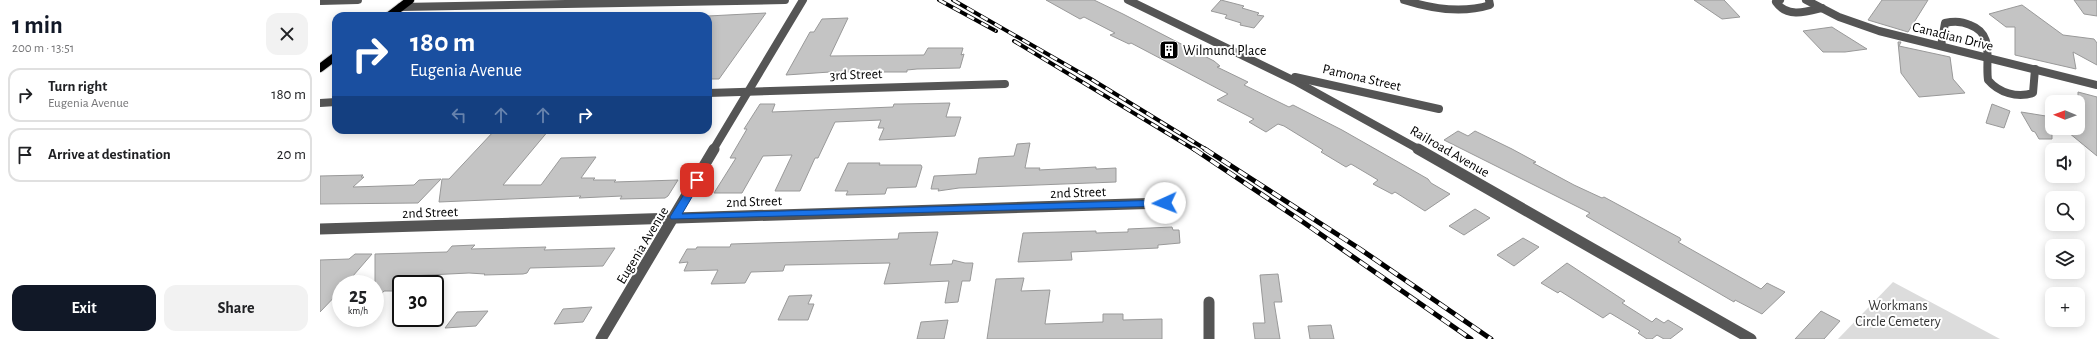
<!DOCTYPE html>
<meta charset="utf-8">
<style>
body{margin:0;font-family:"Alegreya Sans",sans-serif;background:#f2f2f2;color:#202124;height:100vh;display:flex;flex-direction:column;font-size:15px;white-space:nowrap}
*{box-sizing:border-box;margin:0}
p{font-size:13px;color:#757577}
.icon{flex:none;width:22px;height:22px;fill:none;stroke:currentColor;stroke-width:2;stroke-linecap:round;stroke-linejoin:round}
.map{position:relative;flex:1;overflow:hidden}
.drawer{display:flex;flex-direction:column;background:#fff;width:320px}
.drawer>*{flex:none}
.banner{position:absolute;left:12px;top:12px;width:380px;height:122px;border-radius:12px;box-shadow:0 2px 10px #0003;background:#1a4fa0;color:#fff;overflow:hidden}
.needle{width:26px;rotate:271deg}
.controls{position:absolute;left:1725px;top:95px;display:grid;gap:8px}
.controls a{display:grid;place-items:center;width:40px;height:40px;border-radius:8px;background:#fff;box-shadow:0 2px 10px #0003;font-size:20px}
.speed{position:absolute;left:12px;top:275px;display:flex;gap:8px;font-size:20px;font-weight:700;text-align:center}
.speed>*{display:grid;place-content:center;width:52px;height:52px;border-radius:50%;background:#fff;box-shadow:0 2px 10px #0003;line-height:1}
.speed small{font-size:10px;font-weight:400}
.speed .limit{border:2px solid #111;border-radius:6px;background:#fff;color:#111}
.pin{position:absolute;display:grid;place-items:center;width:34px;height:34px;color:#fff;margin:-17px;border-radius:8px;box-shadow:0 2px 6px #0006}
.me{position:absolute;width:44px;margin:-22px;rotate:268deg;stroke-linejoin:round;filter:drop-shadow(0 0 3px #0008)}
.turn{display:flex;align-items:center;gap:14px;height:84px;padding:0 12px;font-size:18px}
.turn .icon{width:52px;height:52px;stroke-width:2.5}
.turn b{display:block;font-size:28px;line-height:34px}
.lanes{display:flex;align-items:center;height:38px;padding:0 12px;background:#0003;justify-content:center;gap:20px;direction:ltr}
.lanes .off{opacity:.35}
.round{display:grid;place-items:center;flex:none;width:42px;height:42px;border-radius:12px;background:#f2f2f2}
.summary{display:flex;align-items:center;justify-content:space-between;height:68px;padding:0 12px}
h1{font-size:24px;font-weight:600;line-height:30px;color:#111827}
.button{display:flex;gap:8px;margin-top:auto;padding:8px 12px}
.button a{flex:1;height:46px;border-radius:12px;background:#111827;color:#fff;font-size:16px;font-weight:600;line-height:46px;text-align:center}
.button a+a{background:#f2f2f2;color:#202124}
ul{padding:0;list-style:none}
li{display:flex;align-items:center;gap:12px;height:54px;margin:0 8px 6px;padding:0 4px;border:2px solid #e0e0e0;border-radius:12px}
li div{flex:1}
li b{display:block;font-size:15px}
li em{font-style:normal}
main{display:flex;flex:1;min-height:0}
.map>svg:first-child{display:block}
</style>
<main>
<section class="drawer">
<div class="summary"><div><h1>1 min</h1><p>200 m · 13:51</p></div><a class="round"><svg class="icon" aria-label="close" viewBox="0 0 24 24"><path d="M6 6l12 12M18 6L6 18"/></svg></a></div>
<ul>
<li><svg class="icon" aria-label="right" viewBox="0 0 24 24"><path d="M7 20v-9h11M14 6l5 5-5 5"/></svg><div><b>Turn right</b><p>Eugenia Avenue</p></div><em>180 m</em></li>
<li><svg class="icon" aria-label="arrive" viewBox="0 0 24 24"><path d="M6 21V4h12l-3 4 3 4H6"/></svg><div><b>Arrive at destination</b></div><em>20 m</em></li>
</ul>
<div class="button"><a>Exit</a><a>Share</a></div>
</section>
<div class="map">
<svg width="1777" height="339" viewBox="0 0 1777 339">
<rect width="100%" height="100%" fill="#fff"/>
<!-- green -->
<polygon fill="#dcdcdc" points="1573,282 1680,339 1518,339"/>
<!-- building -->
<g fill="#c4c4c4" stroke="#999">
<polygon points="726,0 774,0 803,14 894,61 900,66 897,67 928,82 924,85 969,107 973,105 1022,130 1108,179 1111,183 1130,194 1105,211 1075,192 1072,194 1053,184 1058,180 1031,164 1026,167 1001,152 1003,150 964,126 958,124 946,132 929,122 934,119 897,100 908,94 811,43 809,44 790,35 795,33 764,17 760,19"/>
<polygon points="901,0 924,6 922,8 939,13 937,15 944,16 934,28 920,25 921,23 905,18 907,15 891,11"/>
<polygon points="1374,0 1404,0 1420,17 1402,19"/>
<polygon points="1562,0 1608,0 1588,32 1548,20"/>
<polygon points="1754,0 1777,0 1777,16 1764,14"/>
<polygon points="1702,5 1743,35 1774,39 1777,43 1777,65 1753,52 1756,69 1695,55 1695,27 1686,27 1669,14"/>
<polygon points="446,13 399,79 388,79 388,16"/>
<polygon points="528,18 510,56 604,55 608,48 643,48 641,55 644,54 640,68 597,69 587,70 587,72 510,72 466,75 490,32 494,32 502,19"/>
<polygon points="1512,27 1515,29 1547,49 1525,52 1503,52 1483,31"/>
<polygon points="1578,42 1581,42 1579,46 1630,57 1633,79 1645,93 1599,97 1581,73"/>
<polygon points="1758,92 1777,97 1777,156 1743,128 1758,128"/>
<polygon points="630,103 626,117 641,117 635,136 559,140 564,128 558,128 561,120 515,122 498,158 495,158 480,191 455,191 472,155 443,156 422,193 394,193 416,158 410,158 427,129 424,129 440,104 455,104 452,112 573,107 574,104 581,104"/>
<polygon points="1672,104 1690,111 1684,128 1666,123"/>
<polygon points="1701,112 1732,117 1732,139 1719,139 1715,132 1712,131"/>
<polygon points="175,130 229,130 183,185 221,185 241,158 276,157 261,178 275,178 273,180 296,180 294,182 358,180 348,196 345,198 300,199 302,196 259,198 261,196 119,202 122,179 129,179"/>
<polygon points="1138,131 1148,136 1155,131 1192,149 1216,162 1213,163 1254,185 1282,198 1284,197 1360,238 1361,240 1358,242 1441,289 1447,283 1465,292 1442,314 1415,300 1414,302 1266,216 1270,213 1124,140"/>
<polygon points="710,143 705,168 720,168 719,170 776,167 776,169 796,168 796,182 639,188 618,191 619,189 611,189 614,176 656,174 659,158 694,156 697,144"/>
<polygon points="528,163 560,163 559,165 601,165 602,167 596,187 567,188 565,194 526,195 528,191 515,191"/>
<polygon points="43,175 41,177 44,177 33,187 94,185 99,180 121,179 98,203 0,204 0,176"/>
<polygon points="1155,209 1170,218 1144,235 1129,226"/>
<polygon points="852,227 853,230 859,230 860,243 838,245 838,248 751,252 752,260 698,262 703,233 776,231 776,233 808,232 808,229"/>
<polygon points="618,232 610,265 632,264 633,260 645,263 653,263 650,281 642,281 638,302 625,303 629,281 564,284 570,263 465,265 463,271 431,272 425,283 391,284 398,270 364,271 368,262 359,263 367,249 376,249 377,247 410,247 411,244 578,239 579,233"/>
<polygon points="1203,238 1219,247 1194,266 1177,255"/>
<polygon points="155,245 151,249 226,247 224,250 295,248 283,266 210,268 207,273 203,274 164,275 165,274 149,273 88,276 75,291 64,291 55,301 55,254 127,252 132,246"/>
<polygon points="35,254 52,254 26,284 21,284 21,290 0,312 0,260 29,259"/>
<polygon points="1247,263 1305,301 1302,303 1332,322 1336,318 1344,323 1348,320 1363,329 1350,339 1344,339 1337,335 1332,339 1327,339 1318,333 1320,331 1290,313 1283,318 1240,291 1238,293 1221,283"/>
<polygon points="958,274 962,302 954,302 960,339 935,339 933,323 945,323 940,275"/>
<polygon points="704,278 701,291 730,290 725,324 783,322 783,314 803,314 803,320 842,319 842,339 667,339 676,279"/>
<polygon points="492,295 488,304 494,304 488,320 458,320 469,296"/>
<polygon points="272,307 263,322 234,324 243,309"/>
<polygon points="168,311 156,326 125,328 137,312"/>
<polygon points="1501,311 1520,321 1504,339 1475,339"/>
<polygon points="628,320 624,339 597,339 601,322"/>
<polygon points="1011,325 1014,339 990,339 988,326"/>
</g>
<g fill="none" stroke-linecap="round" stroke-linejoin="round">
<defs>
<g id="major">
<polyline points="69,16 90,0"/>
<polyline points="0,68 16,56"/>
</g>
</defs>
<!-- major casing -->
<use href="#major" stroke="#dbdbdb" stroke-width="10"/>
<!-- minor-far1 -->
<g stroke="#555" stroke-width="8">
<polyline points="808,0 977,82 1100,150"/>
<path d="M 1084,0 C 1112,9 1141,14 1170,5 L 1169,0"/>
<path d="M 1460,0 L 1456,2 C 1467,18 1486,12 1502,8"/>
<polyline points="1486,0 1519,17 1559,31 1777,85"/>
<polyline points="0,1 38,0"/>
<polyline points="81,7 465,0"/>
<path d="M 1621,46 L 1625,23 C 1633,21 1642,21 1650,25 C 1675,34 1665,59 1668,80 C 1679,93 1697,98 1713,93 L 1715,69"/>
<polyline points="975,77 1119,109"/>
<polyline points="388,93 685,84"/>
<polyline points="0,103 16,102"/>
<polyline points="393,150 483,0"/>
</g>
<!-- minor -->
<g stroke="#555" stroke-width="11">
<polyline points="1098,149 1431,339"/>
<polyline points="0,229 845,203"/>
<polyline points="889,302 889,339"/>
<polyline points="281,339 394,149"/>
</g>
<!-- major -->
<use href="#major" stroke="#000" stroke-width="8"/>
<defs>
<g id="rail-far1">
<polyline points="619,0 676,31"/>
<polyline points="633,0 771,79 887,150"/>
<polyline points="694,41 875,150"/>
</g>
<g id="rail">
<polyline points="874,149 983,222 1151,339"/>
<polyline points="885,149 1040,249 1171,339"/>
</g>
</defs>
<!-- rail-far1 casing -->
<use href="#rail-far1" stroke="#000" stroke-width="4"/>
<!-- rail casing -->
<use href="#rail" stroke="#000" stroke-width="5"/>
<!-- rail-far1 -->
<use href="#rail-far1" stroke="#fff" stroke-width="2.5" stroke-dasharray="8" stroke-linecap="butt"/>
<!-- rail -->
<use href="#rail" stroke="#fff" stroke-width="3.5" stroke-dasharray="10" stroke-linecap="butt"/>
</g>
<!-- route -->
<polygon fill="#1a73e8" stroke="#114b97" points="377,177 382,180 362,214 845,200 850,203 845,206 351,219 350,217 373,180"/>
<!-- icons -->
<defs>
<symbol id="building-square" viewBox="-11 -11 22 22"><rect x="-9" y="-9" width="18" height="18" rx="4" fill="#000" stroke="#fff"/><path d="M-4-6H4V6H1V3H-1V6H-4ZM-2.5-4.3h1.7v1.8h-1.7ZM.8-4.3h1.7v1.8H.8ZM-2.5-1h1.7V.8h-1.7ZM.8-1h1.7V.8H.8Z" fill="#fff"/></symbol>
</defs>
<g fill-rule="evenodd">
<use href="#building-square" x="838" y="39" width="22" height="22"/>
</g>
<g text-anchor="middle" stroke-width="4" stroke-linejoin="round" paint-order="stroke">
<!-- street labels -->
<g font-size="14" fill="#000" stroke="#fff">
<text transform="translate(1633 36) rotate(14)" y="5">Canadian Drive</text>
<text transform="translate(536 74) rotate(-2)" y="5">3rd Street</text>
<text transform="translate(1042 77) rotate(13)" y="5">Pamona Street</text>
<text transform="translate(1130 151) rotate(30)" y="5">Railroad Avenue</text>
<text transform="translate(758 192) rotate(-2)" y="5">2nd Street</text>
<text transform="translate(434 201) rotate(-2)" y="5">2nd Street</text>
<text transform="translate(110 212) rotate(-2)" y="5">2nd Street</text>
<text transform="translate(322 245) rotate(-59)" y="5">Eugenia Avenue</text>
</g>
<!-- poi labels -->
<g font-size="14" fill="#000" stroke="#fff" text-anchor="start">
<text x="863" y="55">Wilmund Place</text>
</g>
<!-- park labels -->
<g font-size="14" fill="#333" stroke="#fff">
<text x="1578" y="310">Workmans<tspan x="1578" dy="16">Circle Cemetery</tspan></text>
</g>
</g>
</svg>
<div class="controls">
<a><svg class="needle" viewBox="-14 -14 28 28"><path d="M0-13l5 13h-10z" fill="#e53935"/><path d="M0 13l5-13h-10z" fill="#757577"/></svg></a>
<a><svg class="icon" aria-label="sound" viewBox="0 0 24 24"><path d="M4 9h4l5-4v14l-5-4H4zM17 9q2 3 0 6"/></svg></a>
<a><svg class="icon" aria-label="search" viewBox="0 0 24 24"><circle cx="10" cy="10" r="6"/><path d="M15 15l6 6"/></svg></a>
<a><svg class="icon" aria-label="layers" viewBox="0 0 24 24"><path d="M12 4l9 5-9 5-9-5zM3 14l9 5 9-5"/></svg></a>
<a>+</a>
</div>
<div class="speed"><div>25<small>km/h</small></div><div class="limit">30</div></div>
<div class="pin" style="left:377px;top:180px;background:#d93025"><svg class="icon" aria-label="arrive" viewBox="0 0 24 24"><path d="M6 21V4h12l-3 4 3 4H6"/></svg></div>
<svg class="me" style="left:845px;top:203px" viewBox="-20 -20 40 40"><circle r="19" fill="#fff"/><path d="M0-13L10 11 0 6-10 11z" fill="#1a73e8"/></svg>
<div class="banner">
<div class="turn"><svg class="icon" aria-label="right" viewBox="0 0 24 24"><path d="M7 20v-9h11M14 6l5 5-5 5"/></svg><div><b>180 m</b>Eugenia Avenue</div></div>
<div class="lanes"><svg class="icon off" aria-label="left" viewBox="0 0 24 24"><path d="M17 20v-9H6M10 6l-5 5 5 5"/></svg><svg class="icon off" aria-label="ahead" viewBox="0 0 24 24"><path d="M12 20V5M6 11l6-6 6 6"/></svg><svg class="icon off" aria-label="ahead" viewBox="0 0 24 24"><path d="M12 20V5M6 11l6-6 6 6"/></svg><svg class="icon" aria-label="right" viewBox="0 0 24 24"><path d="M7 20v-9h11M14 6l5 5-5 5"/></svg></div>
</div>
</div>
</main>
